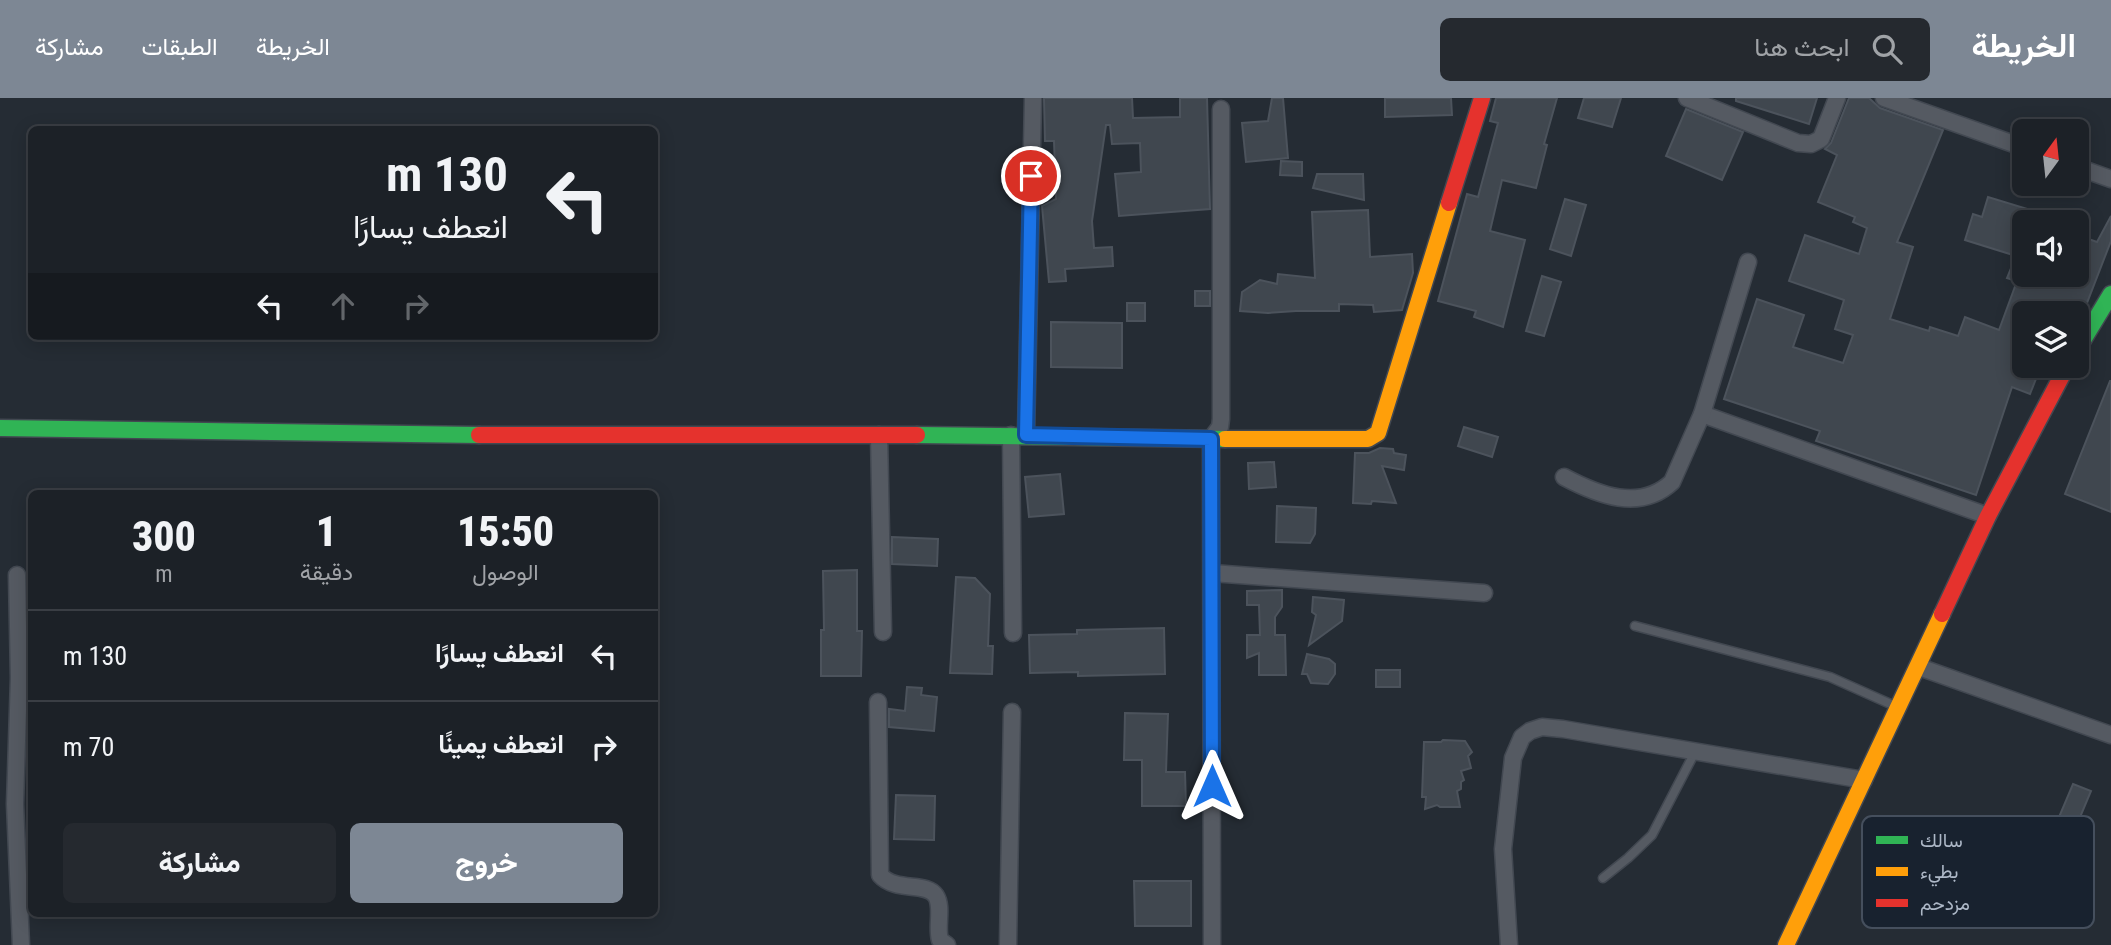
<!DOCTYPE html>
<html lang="ar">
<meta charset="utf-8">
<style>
body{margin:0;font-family:"Roboto Condensed",Vazirmatn,sans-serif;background:#25292f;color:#f1f3f6;direction:rtl;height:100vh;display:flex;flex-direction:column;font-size:26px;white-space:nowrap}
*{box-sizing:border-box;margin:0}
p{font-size:23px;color:#a0a3a7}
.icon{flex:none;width:38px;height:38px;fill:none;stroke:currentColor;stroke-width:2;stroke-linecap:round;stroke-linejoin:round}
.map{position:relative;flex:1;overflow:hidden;direction:ltr}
.drawer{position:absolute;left:28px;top:392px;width:630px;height:427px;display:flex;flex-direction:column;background:#1c2127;border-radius:10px;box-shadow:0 4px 18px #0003,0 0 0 2px #3a3e44;direction:rtl}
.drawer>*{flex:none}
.top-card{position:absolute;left:28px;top:28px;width:630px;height:214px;border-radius:10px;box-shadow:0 4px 18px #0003,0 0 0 2px #3a3e44;direction:rtl;background:#1c2127;color:#f1f3f6;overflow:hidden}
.needle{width:46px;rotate:15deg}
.controls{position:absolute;left:2012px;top:21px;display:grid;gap:14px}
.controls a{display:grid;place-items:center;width:77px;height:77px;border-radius:10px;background:#1c2127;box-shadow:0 4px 18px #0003,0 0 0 2px #3a3e44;font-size:35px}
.pin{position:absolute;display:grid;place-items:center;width:60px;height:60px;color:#fff;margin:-30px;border:4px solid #fff;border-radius:50%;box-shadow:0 2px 7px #0007}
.me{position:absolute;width:77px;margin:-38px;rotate:0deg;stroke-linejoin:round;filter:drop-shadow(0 0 5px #0008)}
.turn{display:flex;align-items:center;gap:24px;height:147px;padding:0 35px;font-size:32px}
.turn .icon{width:91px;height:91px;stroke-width:2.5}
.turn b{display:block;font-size:49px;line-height:60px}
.lanes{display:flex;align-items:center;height:66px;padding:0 35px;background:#0003;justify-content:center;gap:35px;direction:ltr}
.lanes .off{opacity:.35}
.eta{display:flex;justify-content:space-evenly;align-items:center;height:119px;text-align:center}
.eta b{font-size:42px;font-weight:800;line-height:49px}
.primary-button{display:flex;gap:14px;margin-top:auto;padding:14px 35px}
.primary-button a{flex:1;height:80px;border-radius:10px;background:#7d8794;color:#fff;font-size:28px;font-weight:800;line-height:80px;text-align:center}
.primary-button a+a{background:#25292f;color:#f1f3f6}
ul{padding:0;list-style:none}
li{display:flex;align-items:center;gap:21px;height:91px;padding:0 35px;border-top:2px solid #3a3e44}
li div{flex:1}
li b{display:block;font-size:26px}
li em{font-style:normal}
header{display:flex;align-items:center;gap:42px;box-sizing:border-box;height:98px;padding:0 35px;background:#7d8794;color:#fff}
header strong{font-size:33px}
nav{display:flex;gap:38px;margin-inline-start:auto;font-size:24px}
.search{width:490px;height:63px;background:#25292f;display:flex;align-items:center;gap:18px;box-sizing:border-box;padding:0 24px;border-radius:10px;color:#a0a3a7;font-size:26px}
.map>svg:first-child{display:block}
</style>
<header>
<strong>الخريطة</strong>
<div class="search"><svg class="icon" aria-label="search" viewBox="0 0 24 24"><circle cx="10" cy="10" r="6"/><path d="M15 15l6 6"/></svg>ابحث هنا</div>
<nav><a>الخريطة</a><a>الطبقات</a><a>مشاركة</a></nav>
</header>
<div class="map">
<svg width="2111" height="847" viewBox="0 0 2111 847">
<rect width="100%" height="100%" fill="#252c34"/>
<!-- building -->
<g fill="#40474f" stroke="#4c535c" stroke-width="2">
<polygon points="1044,0 1132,0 1133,20 1180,19 1180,0 1207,0 1210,111 1119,118 1115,76 1141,74 1140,45 1112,46 1110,27 1106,27 1092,123 1094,150 1112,149 1113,168 1065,171 1066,183 1049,184 1042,108 1056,101 1054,43 1045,43"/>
<polygon points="1272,0 1283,0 1288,60 1246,64 1242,25 1268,23"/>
<polygon points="1385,0 1451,0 1452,17 1385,19"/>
<polygon points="1496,0 1557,0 1544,46 1547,47 1536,90 1502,82 1490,133 1525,142 1503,229 1474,219 1476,213 1438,203 1467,96 1478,99 1498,25 1490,23"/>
<polygon points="1584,0 1621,0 1612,29 1578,20"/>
<polygon points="1736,0 1817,0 1809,26 1736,3"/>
<polygon points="1849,0 1869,0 1880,10 1943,32 1897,144 1913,149 1890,221 1929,233 1930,229 1958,238 1965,219 1999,232 2017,183 2007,180 2016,158 1965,142 1973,116 1982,119 1988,99 2060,121 2059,124 2025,124 2025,177 2077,177 2077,137 2097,144 2111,118 2111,143 2085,210 2083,209 2081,215 2025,215 2025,268 2041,268 2030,296 2012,289 1976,397 1816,343 1820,333 1724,301 1757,201 1804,217 1793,249 1843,265 1853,237 1835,231 1844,202 1789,183 1805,137 1859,156 1867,130 1853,124 1855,119 1818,104 1837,57 1825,51 1831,45"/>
<polygon points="1686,11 1743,34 1722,82 1666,58"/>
<polygon points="1281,63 1302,64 1302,78 1280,77"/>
<polygon points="1317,76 1363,76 1364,102 1313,90"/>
<polygon points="1565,101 1586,107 1571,158 1550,151"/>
<polygon points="1368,112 1370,159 1412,156 1413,175 1402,212 1374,214 1373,207 1339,206 1339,213 1296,213 1268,215 1240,213 1242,194 1260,182 1277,186 1278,176 1315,180 1312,114"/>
<polygon points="1542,178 1561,184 1544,238 1526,233"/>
<rect x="1195" y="193" width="15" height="15"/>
<rect x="1127" y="205" width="18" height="18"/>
<polygon points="1051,224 1122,225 1122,270 1051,269"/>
<polygon points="2110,283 2111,283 2111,414 2065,396"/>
<polygon points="1464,329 1498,339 1492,359 1458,348"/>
<polygon points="1380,350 1393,351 1394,355 1406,357 1404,372 1382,368 1396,405 1372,403 1371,406 1353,405 1355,355 1369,355"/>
<polygon points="1274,364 1276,389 1249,391 1248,365"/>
<polygon points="1060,376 1064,416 1029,419 1025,379"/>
<polygon points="1277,408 1316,410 1315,436 1310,445 1276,444"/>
<polygon points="892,439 938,441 937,468 892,466"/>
<polygon points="857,472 857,533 862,533 861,578 821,578 821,532 824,532 823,473"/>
<polygon points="956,479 975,480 990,496 988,548 993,548 992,576 950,575"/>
<polygon points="1282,492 1282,509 1275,519 1275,537 1285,537 1286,577 1259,577 1259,555 1247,560 1247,537 1260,537 1259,507 1247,507 1247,493"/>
<polygon points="1313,499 1344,502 1342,523 1309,547 1316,517 1312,514"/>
<polygon points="1164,530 1165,576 1078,578 1078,574 1030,575 1029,537 1077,536 1077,532"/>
<polygon points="1307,556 1329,561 1335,566 1335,576 1328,586 1311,585 1307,576 1302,576"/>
<rect x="1376" y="572" width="24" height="17"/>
<polygon points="907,589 922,590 921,597 937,599 934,633 889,629 889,611 905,613"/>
<polygon points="1125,615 1168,616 1166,674 1185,674 1186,708 1142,708 1142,662 1124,662"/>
<polygon points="1443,642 1465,643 1472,654 1468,658 1471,670 1461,673 1464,682 1461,684 1461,691 1457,693 1460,709 1440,709 1437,707 1425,711 1426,699 1422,699 1424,644 1441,644"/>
<polygon points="2073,686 2091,693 2044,805 2026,797"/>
<polygon points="896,697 935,698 934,742 894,741"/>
<polygon points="1134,783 1191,783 1191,828 1135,828"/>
</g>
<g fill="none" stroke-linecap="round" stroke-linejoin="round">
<defs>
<g id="lane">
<polyline points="1635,528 1830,579 1895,608"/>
<polyline points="1603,780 1628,760 1652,737 1695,654"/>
</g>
<g id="street">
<polyline points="1687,0 1798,45 1811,46 1821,41 1837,0"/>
<polyline points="1884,0 2025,50"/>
<polyline points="2077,69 2111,81"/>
<polyline points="1702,316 1988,418"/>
<polyline points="879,337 883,534"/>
<polyline points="1011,337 1013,535"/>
<polyline points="1026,337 1033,0"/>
<path d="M 1564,379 C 1598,397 1640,414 1672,384 L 1702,316 L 1748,164"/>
<polyline points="1212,475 1484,495"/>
<polyline points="17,477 19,580 15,706 21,847"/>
<polyline points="1919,569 2111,637"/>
<path d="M 878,604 L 880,777 C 896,795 927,783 936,798 C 943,809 936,829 940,842 L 947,847"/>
<polyline points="1008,847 1012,614"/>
<polyline points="1212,847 1211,341 1220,329 1221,321 1221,11"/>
<polyline points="1509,847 1503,751 1513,660 1522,639 1530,633 1542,629 1563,631 1864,682"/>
</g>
<g id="fast">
<polyline points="2077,252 2111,196"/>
<polyline points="0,330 479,337"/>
<polyline points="917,337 1225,341"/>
</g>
<g id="slow">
<polyline points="1225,341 1368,341 1378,335 1449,105"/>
<polyline points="1786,847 1942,516"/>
</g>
<g id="jam">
<polyline points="1449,105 1482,0"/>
<polyline points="479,337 917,337"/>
<polyline points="1942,516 1988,418 2067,268"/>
</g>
</defs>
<!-- lane casing -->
<use href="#lane" stroke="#424851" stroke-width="11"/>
<!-- street casing -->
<use href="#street" stroke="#424851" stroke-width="19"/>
<!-- fast casing -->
<use href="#fast" stroke="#424851" stroke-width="19"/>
<!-- slow casing -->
<use href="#slow" stroke="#424851" stroke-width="19"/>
<!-- jam casing -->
<use href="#jam" stroke="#424851" stroke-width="19"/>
<!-- lane -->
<use href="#lane" stroke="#555a62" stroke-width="8"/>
<!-- street -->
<use href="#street" stroke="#555a62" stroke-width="16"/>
<!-- fast -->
<use href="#fast" stroke="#30b455" stroke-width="16"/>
<!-- slow -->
<use href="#slow" stroke="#ff9f0a" stroke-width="16"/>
<!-- jam -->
<use href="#jam" stroke="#e5322d" stroke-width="16"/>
</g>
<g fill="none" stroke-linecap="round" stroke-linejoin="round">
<defs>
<polyline id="route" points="1031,78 1026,337 1211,341 1212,688"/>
</defs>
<!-- route casing -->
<use href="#route" stroke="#114b97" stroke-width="18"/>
<!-- route -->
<use href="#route" stroke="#1a73e8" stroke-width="12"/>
</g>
<!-- legend -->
<rect x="1862" y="718" width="232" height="112" rx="10" fill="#18222f" stroke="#454f5d" stroke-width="2"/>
<rect x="1876" y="738" width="32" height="8" fill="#30b455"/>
<rect x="1876" y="769" width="32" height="9" fill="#ff9f0a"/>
<rect x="1876" y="801" width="32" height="8" fill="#e5322d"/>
<g font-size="19" fill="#adb8c7">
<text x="1920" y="749">سالك</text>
<text x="1920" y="780">بطيء</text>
<text x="1920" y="812">مزدحم</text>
</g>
</svg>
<div class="controls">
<a><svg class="needle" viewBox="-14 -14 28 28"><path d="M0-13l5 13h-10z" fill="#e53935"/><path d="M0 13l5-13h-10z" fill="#a0a3a7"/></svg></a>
<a><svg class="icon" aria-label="sound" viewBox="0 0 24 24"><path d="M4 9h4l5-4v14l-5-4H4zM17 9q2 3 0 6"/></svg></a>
<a><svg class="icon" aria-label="layers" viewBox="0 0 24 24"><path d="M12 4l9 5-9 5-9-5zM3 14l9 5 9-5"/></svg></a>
</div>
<div class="pin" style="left:1031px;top:78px;background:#d93025"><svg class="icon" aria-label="arrive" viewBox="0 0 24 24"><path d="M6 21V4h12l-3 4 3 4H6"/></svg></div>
<svg class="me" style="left:1212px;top:688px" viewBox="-20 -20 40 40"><path d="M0-17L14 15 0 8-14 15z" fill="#1a73e8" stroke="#fff" stroke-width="4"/></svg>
<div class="top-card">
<div class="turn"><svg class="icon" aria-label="left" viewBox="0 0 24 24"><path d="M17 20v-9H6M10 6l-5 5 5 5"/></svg><div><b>130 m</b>انعطف يسارًا</div></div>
<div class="lanes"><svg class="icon" aria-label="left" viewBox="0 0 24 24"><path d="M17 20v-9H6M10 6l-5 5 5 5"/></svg><svg class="icon off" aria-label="ahead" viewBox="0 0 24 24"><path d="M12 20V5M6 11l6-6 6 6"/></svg><svg class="icon off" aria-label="right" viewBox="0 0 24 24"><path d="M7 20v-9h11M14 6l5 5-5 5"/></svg></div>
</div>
<section class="drawer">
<div class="eta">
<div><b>15:50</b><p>الوصول</p></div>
<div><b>1</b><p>دقيقة</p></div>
<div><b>300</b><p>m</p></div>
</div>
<ul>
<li><svg class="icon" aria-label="left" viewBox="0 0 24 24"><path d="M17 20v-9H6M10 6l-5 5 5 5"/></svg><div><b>انعطف يسارًا</b></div><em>130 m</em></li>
<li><svg class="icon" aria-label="right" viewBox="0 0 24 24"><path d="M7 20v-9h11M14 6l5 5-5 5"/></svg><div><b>انعطف يمينًا</b></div><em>70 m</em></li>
</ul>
<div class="primary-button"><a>خروج</a><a>مشاركة</a></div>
</section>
</div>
